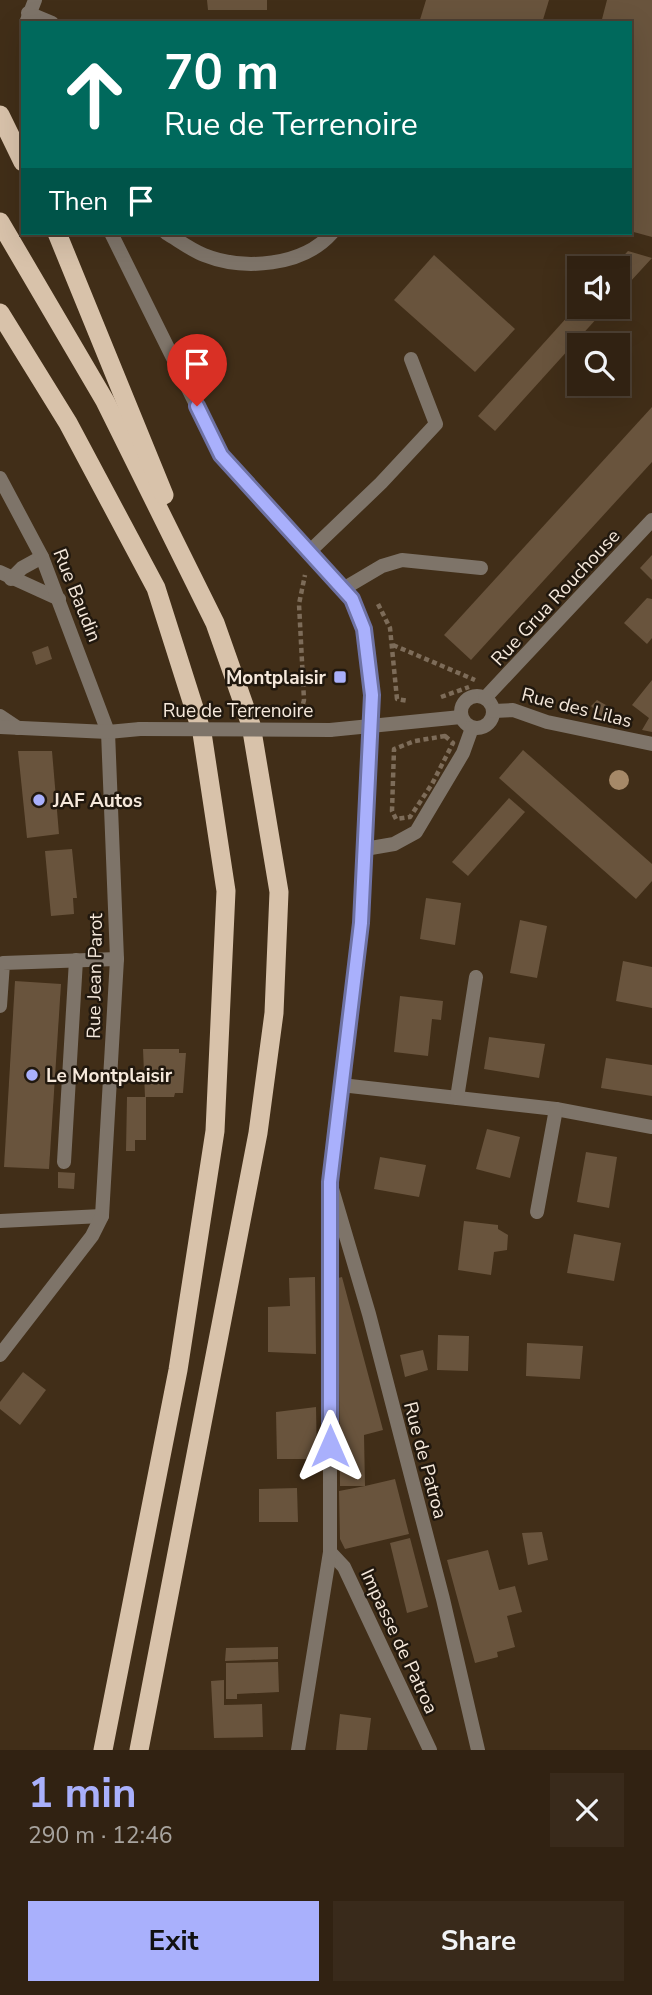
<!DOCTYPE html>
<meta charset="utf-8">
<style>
body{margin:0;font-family:"Nunito Sans",sans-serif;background:#392a1b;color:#f1f3f6;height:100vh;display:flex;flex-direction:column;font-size:26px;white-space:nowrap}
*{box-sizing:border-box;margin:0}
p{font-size:23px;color:#a8a49f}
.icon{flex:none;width:38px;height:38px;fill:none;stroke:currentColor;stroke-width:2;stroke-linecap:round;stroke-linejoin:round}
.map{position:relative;height:1750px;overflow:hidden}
.sheet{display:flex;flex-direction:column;background:#312212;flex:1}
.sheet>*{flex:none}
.top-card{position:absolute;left:21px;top:21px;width:611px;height:214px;border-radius:0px;box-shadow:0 7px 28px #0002,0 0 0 2px #4c3f32;background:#00695c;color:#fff;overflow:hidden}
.buttons{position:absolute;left:567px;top:256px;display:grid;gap:14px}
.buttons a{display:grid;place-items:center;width:63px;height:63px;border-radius:0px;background:#312212;box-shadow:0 7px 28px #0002,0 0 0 2px #4c3f32;font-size:35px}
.pin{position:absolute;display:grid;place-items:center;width:60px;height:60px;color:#fff;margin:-72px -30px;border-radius:50% 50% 50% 0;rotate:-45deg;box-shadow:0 0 7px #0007}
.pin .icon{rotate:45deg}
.me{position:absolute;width:77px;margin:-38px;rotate:0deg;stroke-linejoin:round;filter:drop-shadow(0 0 5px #0008)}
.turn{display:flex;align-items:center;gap:24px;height:147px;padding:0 28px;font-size:32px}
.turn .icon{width:91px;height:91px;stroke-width:2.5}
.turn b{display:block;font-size:49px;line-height:60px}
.then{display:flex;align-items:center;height:66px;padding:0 28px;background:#0003;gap:14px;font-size:26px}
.round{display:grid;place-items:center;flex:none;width:74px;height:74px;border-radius:0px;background:#392a1b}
.head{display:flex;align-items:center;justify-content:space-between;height:119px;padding:0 28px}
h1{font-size:42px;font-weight:700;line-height:52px;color:#a9b0fc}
.cta{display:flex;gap:14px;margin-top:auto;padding:14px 28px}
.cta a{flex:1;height:80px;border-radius:0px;background:#a9b0fc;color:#111;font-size:28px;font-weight:700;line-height:80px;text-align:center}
.cta a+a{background:#392a1b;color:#f1f3f6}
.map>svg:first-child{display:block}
</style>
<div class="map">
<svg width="652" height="1750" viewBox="0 0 652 1750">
<rect width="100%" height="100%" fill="#412e18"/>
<!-- building -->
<g fill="#69543d">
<polygon points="207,0 267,0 267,10 208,10"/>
<polygon points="426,0 549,0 542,23 419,23"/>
<polygon points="607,0 652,0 652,237 630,231 630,23 601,23"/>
<polygon points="628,251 652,258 618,295 618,268 612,268"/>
<polygon points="434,255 515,329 475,372 394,300"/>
<polygon points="579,304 608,306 495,431 478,416"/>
<polygon points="652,407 652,462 471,660 444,635"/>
<polygon points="652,555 652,580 640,568"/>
<polygon points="647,598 652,599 652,638 647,644 624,623"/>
<polygon points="48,646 52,659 36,665 32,652"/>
<polygon points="652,680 652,732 642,730 649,718 632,705"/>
<polygon points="597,700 613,709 612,713 628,716 626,726 607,722 591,706"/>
<polygon points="523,750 652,864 652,881 636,899 499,778"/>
<polygon points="18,751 52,751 59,834 27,838"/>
<polygon points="509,798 525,812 468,876 452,862"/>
<polygon points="72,849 77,898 73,898 74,914 51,916 45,851"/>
<polygon points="426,898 461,903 455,945 420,939"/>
<polygon points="520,920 547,926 537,978 510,973"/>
<polygon points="623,961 652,967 652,1008 616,1001"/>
<polygon points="15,981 61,984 49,1169 4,1167"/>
<polygon points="400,996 443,1001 441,1020 432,1019 428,1056 394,1052"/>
<polygon points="489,1037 545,1044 539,1078 484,1069"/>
<polygon points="143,1049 179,1049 179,1053 186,1053 183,1093 175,1093 174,1097 145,1097"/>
<polygon points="606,1058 652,1065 652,1096 601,1088"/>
<polygon points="127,1097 146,1097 146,1140 135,1140 135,1151 126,1151"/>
<polygon points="487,1129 520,1137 510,1178 476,1169"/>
<polygon points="586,1152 617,1157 609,1208 577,1202"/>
<polygon points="380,1157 426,1165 419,1197 374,1189"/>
<polygon points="58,1172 75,1173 74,1189 58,1188"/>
<polygon points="464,1221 498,1225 498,1229 508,1235 507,1250 494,1252 491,1275 458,1270"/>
<polygon points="574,1234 621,1243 614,1281 567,1273"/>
<polygon points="315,1277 316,1354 268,1352 268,1307 290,1306 289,1278"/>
<polygon points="342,1277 383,1430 364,1435 365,1486 395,1479 409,1534 345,1549 340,1539 339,1491 365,1486 340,1486 338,1278"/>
<polygon points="438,1335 469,1336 468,1371 437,1370"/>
<polygon points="527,1343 583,1346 580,1379 526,1376"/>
<polygon points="423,1350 428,1370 405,1377 400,1355"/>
<polygon points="23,1372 46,1390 20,1425 0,1409 0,1402"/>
<polygon points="316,1407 317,1459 277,1459 276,1412"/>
<polygon points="297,1488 298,1522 259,1522 259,1489"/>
<polygon points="542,1532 548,1560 528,1565 522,1533"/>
<polygon points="410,1538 428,1607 407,1613 390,1543"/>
<polygon points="488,1550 499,1590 515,1586 522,1612 507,1616 515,1647 497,1652 498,1657 475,1663 447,1560"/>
<polygon points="278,1647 278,1659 225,1661 226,1648"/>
<polygon points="278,1662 279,1692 237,1694 237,1699 226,1699 226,1663"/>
<polygon points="224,1680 224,1705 262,1704 263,1737 214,1738 211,1681"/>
<polygon points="340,1714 371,1718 367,1750 336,1750"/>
</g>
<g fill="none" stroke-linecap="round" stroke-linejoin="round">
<!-- path -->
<g stroke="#7d6c59" stroke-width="4.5" stroke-dasharray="5 3.5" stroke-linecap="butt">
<polyline points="378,604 390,628 397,699 408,701"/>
<polyline points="393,645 475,680"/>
<polyline points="441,697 469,687"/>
<polyline points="301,712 304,700 299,604 305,575"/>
<polygon points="445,736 453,743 432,784 410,817 396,819 392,811 394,749 415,741"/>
</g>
<!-- service -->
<g stroke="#7e7469" stroke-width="14">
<polyline points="28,13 52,23"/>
<path d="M 166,233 C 178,240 191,250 204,255 C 244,271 303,266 332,233"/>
<polyline points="309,552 381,483 436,424 411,359"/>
<polyline points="0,572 59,599"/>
<polyline points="11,579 22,568 42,557"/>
<polyline points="343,589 382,566 402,560 481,568"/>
<polyline points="0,716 18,728"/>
<polyline points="0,1006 3,963 117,959"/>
<polyline points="64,1162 76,960"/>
<polyline points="0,1221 102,1216"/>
</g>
<!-- minor -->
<g stroke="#7e7469" stroke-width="14">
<polyline points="0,478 42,557 108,732 117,959 102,1216 92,1236 0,1355"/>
<circle cx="477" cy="712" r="16"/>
<polyline points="485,698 652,520"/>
<polyline points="494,711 513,710 547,722 652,744"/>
<polyline points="0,727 108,732 140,729"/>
<polyline points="330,730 461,717"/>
<polyline points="365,849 394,844 416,832 463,753 472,728"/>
<polyline points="341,1085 556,1109 652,1127"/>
<polyline points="457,1098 476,977"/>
<polyline points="537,1212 556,1109"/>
<polyline points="330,1552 344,1567 430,1750"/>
<polyline points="298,1750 330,1552 330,1187"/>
</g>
<!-- tertiary -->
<g stroke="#7e7469" stroke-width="14">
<polyline points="26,23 35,0"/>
<polyline points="111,233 221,455 352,599 364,629 368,656 372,695 370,749 361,923 330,1182 369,1314 443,1599 478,1750"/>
</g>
<!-- trunk -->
<g stroke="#d8c2aa" stroke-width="19">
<polyline points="0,115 23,162"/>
<polyline points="0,222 105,401 215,623 251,725 279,892 274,1013 258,1133 139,1750"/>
<polyline points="57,233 164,495"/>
<polyline points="0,313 68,423 156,588 202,733 226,891 215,1131 178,1370 103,1750"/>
</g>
<!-- minor-bridge -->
<polyline stroke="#7e7469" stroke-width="14" points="140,729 330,730"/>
</g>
<!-- trees -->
<circle fill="#a68968" cx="619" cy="780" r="10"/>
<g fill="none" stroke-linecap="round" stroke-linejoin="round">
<defs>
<polyline id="route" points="197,406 221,455 352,599 364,629 372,695 361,923 330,1182 330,1446"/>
</defs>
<!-- route casing -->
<use href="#route" stroke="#6e72a4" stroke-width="18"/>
<!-- route -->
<use href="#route" stroke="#a9b0fc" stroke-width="12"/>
</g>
<!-- markers -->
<g fill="#a9b0fc" stroke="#21180e" stroke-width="2.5">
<rect x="333" y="670" width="14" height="14" rx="3.5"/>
<circle cx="39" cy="800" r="7"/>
<circle cx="32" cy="1075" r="7"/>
</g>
<g text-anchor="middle" stroke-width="5" stroke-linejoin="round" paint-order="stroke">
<!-- street labels -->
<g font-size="19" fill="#f5e8db" stroke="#21180e">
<text transform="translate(78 595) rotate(68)" y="7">Rue Baudin</text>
<text transform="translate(555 597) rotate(-47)" y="7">Rue Grua Rouchouse</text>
<text transform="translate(577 707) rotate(14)" y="7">Rue des Lilas</text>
<text x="238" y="717">Rue de Terrenoire</text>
<text transform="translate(94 976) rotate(-89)" y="7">Rue Jean Parot</text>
<text transform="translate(426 1460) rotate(75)" y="7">Rue de Patroa</text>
<text transform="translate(400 1641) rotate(65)" y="7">Impasse de Patroa</text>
</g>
<!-- poi labels -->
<g font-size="19" font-weight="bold" fill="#f5e8db" stroke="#21180e" text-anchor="start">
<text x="326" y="684" text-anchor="end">Montplaisir</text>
<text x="53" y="807">JAF Autos</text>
<text x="46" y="1082">Le Montplaisir</text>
</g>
</g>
</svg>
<div class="buttons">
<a><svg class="icon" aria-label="sound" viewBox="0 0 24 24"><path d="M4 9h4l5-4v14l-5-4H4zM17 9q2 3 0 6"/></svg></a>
<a><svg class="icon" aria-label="search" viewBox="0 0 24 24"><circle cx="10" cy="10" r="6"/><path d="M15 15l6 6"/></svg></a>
</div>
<div class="pin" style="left:197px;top:406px;background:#d93025"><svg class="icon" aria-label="arrive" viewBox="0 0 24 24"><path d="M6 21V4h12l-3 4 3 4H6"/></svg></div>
<svg class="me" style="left:330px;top:1446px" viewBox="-20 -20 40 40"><path d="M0-17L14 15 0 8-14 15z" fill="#a9b0fc" stroke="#fff" stroke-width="4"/></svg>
<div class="top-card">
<div class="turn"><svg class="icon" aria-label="ahead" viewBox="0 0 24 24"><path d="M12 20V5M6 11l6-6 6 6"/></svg><div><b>70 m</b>Rue de Terrenoire</div></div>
<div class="then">Then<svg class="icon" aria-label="arrive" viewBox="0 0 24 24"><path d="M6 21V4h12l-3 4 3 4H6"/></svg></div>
</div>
</div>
<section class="sheet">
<div class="head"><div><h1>1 min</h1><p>290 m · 12:46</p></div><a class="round"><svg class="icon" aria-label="close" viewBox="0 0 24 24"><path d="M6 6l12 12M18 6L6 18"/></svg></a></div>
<div class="cta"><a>Exit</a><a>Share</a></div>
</section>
